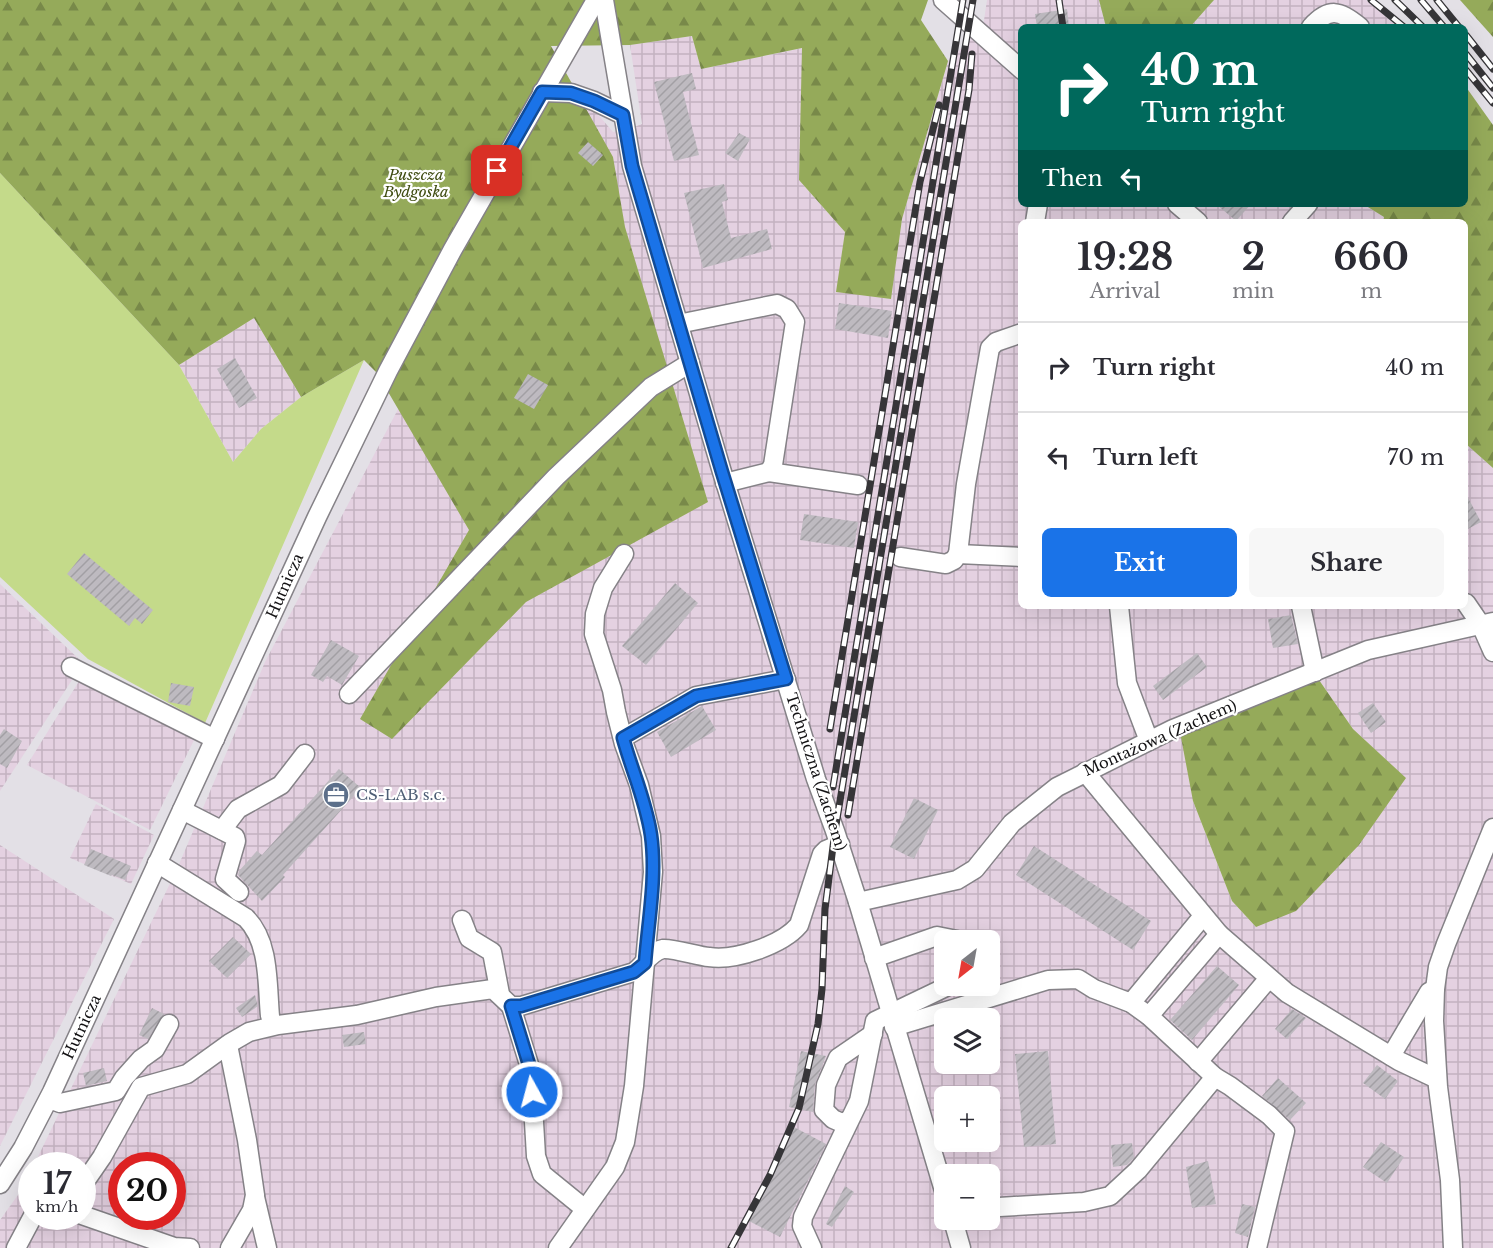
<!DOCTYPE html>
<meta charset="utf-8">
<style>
body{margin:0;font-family:"Libre Baskerville",serif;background:#f7f7f7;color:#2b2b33;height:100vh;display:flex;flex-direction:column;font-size:22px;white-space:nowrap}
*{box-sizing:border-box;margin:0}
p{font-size:20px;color:#7c7c81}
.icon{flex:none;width:33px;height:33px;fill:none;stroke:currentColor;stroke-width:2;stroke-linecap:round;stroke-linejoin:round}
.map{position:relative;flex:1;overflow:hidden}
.sheet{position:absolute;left:1018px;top:219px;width:450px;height:390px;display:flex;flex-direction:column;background:#fff;border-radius:9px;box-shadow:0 6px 24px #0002}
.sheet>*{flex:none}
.guide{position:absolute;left:1018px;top:24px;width:450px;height:183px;border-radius:9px;box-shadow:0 6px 24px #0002;background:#00695c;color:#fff;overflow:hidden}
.needle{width:39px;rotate:211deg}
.controls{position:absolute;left:934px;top:930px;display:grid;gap:12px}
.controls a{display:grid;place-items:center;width:66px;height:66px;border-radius:9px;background:#fff;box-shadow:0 6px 24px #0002;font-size:30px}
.speed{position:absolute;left:18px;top:1152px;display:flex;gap:12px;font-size:30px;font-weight:700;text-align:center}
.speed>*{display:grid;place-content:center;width:78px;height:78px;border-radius:50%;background:#fff;box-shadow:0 6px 24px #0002;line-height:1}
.speed small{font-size:15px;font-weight:400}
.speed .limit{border:9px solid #d22;background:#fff;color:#111}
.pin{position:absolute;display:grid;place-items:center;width:51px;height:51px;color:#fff;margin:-26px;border-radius:12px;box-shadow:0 3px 9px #0006}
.me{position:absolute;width:66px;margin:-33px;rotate:353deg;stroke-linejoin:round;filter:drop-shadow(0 0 4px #0008)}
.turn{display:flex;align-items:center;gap:21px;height:126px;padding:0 24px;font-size:27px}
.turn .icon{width:78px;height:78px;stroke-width:2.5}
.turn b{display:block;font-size:42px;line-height:51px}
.then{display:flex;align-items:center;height:57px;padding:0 24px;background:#0003;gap:12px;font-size:22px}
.eta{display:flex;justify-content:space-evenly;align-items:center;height:102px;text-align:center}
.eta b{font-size:36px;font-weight:700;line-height:42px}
.button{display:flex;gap:12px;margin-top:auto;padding:12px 24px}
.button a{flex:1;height:69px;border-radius:9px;background:#1a73e8;color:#fff;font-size:24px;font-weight:700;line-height:69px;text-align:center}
.button a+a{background:#f7f7f7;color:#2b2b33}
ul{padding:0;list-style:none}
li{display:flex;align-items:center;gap:18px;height:90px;padding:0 24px;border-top:2px solid #e1e1e2}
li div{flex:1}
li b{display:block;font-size:22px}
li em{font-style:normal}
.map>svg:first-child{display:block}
</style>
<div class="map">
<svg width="1493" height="1248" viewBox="0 0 1493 1248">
<defs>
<pattern id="industrial-grid" width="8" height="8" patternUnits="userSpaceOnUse" patternTransform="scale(1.5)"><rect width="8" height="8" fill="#e4d1e1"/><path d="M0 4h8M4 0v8" fill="none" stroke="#c3b2c0"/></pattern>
<pattern id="forest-firs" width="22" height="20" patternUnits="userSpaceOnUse" patternTransform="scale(1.5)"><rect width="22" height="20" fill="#95aa5a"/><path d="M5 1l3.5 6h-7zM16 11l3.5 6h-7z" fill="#788949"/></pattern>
<pattern id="building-hatch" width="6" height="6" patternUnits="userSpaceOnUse" patternTransform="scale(1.5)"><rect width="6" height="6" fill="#bebac0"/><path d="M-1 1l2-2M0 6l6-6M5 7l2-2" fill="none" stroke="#a29fa4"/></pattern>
</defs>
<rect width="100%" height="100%" fill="#e3e0e6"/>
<!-- industrial -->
<g fill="url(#industrial-grid)" fill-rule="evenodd">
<path d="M 987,0 L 1099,0 L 1106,27 L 1022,27 L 1022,204 L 1363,204 L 1384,217 L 1383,222 L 1022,222 L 1022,606 L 1466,606 L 1466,444 L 1493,468 L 1493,1248 L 0,1248 L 0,1220 L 23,1188 L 31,1171 L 32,1216 L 82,1216 L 82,1166 L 34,1165 L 177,869 L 265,662 L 557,107 L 574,103 L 595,111 L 613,132 L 626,130 L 642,124 L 630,45 L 692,36 L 701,69 L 803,48 L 799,180 L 845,232 L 837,291 L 890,299 L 902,219 L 948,61 L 983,27 ZM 1319,680 L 1353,729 L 1405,778 L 1256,927 L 1232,901 L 1193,801 ZM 945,940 L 990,940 L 990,986 L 945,986 ZM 945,1018 L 990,1018 L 990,1064 L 945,1064 ZM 945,1096 L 990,1096 L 990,1142 L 945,1142 ZM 122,1166 L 172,1166 L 172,1216 L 122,1216 ZM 945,1174 L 990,1174 L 990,1220 L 945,1220 Z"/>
<polygon points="1214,0 1366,0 1398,27 1190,27"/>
<polygon points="254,318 301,397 261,429 233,462 179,365"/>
<polygon points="0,584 83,663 0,791"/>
<polygon points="81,678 196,736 150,830 27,765"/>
<polygon points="96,804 154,835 131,884 70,858"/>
<polygon points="0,845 114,919 0,1146"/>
</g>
<!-- grass -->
<polygon fill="#c4da8a" points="0,173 179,365 233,462 261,429 301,397 364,360 205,723 88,659 0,577"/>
<!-- forest -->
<g fill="url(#forest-firs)">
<polygon points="0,0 928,0 921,20 948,61 902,219 891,299 836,292 845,232 799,180 802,48 701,69 692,36 630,45 551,46 613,157 625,227 708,502 526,602 392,739 360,719 469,530 377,373 364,360 301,397 254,318 179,365 0,173"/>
<polygon points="1099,0 1214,0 1190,27 1106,27"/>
<polygon points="1460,0 1493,0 1493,37"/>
<polygon points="1466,87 1493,125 1493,468 1466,444 1466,222 1383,222 1384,217 1363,204 1466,204"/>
<polygon points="1319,680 1353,729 1406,778 1359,845 1296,911 1256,927 1232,901 1193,801 1180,732"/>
</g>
<!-- building -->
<g fill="url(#building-hatch)">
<polygon points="1067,9 1069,27 1037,27 1035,14"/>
<polygon points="692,73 696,89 683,92 699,155 674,161 654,82"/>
<polygon points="739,133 750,139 738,161 725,153"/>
<polygon points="588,142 603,155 593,166 578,153"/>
<polygon points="724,184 728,200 722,202 731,238 767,229 772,249 703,268 684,193"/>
<polygon points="1216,204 1251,204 1236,221"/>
<polygon points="839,303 892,311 888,338 835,329"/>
<polygon points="235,358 257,398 239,408 217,369"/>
<polygon points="528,374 548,385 534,409 514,398"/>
<polygon points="1466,494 1481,522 1466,530"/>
<polygon points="804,514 858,522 854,548 800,540"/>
<polygon points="84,553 153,610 142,624 135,618 129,626 67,574"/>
<polygon points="675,583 698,603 646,665 622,646"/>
<polygon points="1291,615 1298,644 1273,648 1268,619"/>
<polygon points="331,640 359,656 342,685 327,676 323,682 311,675"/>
<polygon points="1197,653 1207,667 1163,700 1153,686"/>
<polygon points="171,683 194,687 190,706 168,702"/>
<polygon points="1373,703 1386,722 1371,733 1358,713"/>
<polygon points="702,706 716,730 671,757 657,732"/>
<polygon points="4,729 22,741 7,768 0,764 0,735"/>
<polygon points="339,769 361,788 283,875 285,877 262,901 238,875 239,871 257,851 262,855"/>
<polygon points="914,798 938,810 914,859 890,847"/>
<polygon points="1034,846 1151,921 1133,950 1016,875"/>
<polygon points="91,849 131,866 125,880 112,875 111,876 84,865"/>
<polygon points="233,937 251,954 227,978 209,961"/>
<polygon points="1217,966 1239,985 1192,1040 1170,1020"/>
<polygon points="255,995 258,1006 242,1017 236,1008"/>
<polygon points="152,1008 164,1014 148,1039 139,1035"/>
<polygon points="1292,1009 1306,1018 1287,1039 1275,1029"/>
<polygon points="364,1032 366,1044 344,1047 342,1035"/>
<polygon points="801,1051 826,1056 815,1084 813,1112 789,1107"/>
<polygon points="1048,1051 1056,1144 1024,1147 1015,1054"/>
<polygon points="1377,1065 1398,1081 1385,1099 1363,1083"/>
<polygon points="104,1068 107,1081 86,1086 83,1073"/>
<polygon points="1278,1078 1306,1103 1290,1120 1262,1096"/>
<polygon points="792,1126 826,1144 780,1237 745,1219"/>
<polygon points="1381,1142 1404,1157 1387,1183 1363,1167"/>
<polygon points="1132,1143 1134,1158 1127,1165 1113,1167 1111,1145"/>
<polygon points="1208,1161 1216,1204 1192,1208 1186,1167"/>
<polygon points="845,1186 854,1192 832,1227 826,1224"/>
<polygon points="1242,1204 1255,1207 1248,1237 1235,1233"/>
</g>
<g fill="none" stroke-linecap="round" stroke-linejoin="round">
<defs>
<g id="minor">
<polyline points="604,0 632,166 722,472 816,779 835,831 858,902 945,1194"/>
<polyline points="943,0 1022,70"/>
<path d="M 1311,27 C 1329,7 1340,10 1360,27"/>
<polyline points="542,92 571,93 594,101 623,115"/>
<polyline points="1177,204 1198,222"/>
<polyline points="1035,222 1038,204"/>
<polyline points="1292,222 1308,204"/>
<polyline points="678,324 777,304 787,309 795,322 773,465 769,472 725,483"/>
<polyline points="769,472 858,485"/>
<polyline points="958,554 966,484 990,348 996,342 1022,333"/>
<polyline points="900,557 946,564 954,560 958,554 1022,557"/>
<polyline points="1466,603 1481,625 1493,652"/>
<polyline points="1119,606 1127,683 1149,741"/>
<polyline points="1301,606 1315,672"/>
<polyline points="71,667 215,739"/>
<polyline points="349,694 556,477 651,387 690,363"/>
<polyline points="623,738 696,696 786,679"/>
<polyline points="1085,772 1219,934 1149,1016"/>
<polyline points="182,810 235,837 236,841 225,879 239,892"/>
<polyline points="222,830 238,809 281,785 305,754"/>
<path d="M 157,863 L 246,918 C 270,942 267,984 270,1016"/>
<polyline points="858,902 957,880 975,869 1012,823 1057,787 1173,729 1368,650 1493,622"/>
<polyline points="462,920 469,938 492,952 500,994"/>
<polyline points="1219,934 1287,993 1399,1061 1437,1079"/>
<polyline points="874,958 937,936 957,940"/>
<polyline points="1131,1003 1203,916"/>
<polyline points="511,1006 531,1071 536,1156 542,1174 585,1209"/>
<polyline points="894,1027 1048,980 1078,979 1094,989 1131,1003 1149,1016 1215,1077 1230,1086 1269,1115 1285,1131 1257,1248"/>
<polyline points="228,1045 247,1140 255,1195 252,1210 230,1248"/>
<polyline points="1391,1056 1429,992 1435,989"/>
<polyline points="1198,1062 1269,978"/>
<polyline points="49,1099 60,1103 116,1091 124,1078 141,1059 155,1049 169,1024"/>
<polyline points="849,1120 842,1123 833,1119 824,1110 826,1085 838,1058 873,1034"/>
<polyline points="0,1184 23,1148 52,1092 317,517 388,371 453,249 596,0"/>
<path d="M 82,1186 L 102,1157 L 141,1087 L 187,1074 L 230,1043 L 249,1032 L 278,1025 L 357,1015 L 436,997 L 493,989 L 511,1006 L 521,1006 L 634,972 C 643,966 651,951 663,949 C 673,948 698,956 709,957 C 735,961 782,945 799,925 L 822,854 L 826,850 L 840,844"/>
<polyline points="255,1197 267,1248"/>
<polyline points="990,1209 999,1207 1084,1202 1110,1196 1138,1170 1215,1077"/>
<polyline points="82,1215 174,1247 190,1248"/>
<polyline points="953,1220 961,1248"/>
<polyline points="16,1248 33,1216"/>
<polyline points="558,1248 615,1167 625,1142 634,1086 653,872 651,836 639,785 624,744 616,712 612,690 594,634 595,614 603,588 624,554"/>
<polyline points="812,1248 802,1226 803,1217 859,1101 875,1021 948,986"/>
<polyline points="1453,1248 1450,1180 1438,1087 1434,1021 1435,989 1438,967 1446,944 1493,828"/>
</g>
</defs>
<!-- minor casing -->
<use href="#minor" stroke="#858287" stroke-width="21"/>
<!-- minor -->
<use href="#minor" stroke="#fff" stroke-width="18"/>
<defs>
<g id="rail">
<polyline points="1059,0 1063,27"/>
<polyline points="1371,0 1404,27"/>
<polyline points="1395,0 1423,27"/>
<polyline points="1421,0 1444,27"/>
<polyline points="1437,0 1459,27"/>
<polyline points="1466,35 1493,69"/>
<polyline points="1466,54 1493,88"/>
<polyline points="1466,70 1493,103"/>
<polyline points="830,729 920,182 939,105"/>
<polyline points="833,787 963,0"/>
<polyline points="848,815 969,90 972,54"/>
<polyline points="731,1248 770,1175 799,1108 818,1024 822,989 825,909 835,831 973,0"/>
</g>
</defs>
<!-- rail casing -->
<use href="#rail" stroke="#363538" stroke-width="7"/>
<!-- rail -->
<use href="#rail" stroke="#fff" stroke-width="4.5" stroke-dasharray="14" stroke-linecap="butt"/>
</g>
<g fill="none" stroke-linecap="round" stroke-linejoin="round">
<defs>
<path id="route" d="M 497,171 L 542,92 L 571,93 L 594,101 L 623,115 L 632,166 L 722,472 L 786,679 L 696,696 L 623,738 C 632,771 646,801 651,835 C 657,877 648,922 645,963 L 634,972 L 521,1006 L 511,1006 L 531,1071 L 532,1092"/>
</defs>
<!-- route casing -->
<use href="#route" stroke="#114b97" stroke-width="15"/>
<!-- route -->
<use href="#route" stroke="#1a73e8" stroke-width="10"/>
</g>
<!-- icons -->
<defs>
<symbol id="office-disc" viewBox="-11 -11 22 22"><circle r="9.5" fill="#5c6f8a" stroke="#fff"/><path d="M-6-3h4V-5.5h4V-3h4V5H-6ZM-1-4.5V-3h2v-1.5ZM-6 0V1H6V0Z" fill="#fff"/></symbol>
</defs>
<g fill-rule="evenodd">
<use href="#office-disc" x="321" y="780" width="30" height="30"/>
</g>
<g text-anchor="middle" stroke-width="4.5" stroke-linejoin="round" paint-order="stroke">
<!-- park labels -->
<g font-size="15" font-style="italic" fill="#414e13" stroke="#fff">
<text x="416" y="180">Puszcza<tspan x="416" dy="17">Bydgoska</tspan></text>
</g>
<!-- street labels -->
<g font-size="15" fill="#121113" stroke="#fff">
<text transform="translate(285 586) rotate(-66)" y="5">Hutnicza</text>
<text transform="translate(1160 738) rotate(-24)" y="5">Montażowa (Zachem)</text>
<text transform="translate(816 772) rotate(72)" y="5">Techniczna (Zachem)</text>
<text transform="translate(82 1027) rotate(-65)" y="5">Hutnicza</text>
</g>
<!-- service labels -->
<g font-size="15" fill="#4e5e75" stroke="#fff" text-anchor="start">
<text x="356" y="800">CS-LAB s.c.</text>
</g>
</g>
</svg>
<div class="controls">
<a><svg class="needle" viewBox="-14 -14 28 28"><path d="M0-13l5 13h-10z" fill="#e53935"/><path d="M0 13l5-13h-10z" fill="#7c7c81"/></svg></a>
<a><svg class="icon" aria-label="layers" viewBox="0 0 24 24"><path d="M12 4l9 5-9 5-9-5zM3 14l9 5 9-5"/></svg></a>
<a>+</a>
<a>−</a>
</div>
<div class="speed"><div>17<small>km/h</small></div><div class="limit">20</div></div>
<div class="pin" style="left:497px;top:171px;background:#d93025"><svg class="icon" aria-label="arrive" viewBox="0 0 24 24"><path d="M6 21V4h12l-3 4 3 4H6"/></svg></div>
<svg class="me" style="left:532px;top:1092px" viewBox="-20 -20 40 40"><circle r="17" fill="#1a73e8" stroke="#fff" stroke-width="3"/><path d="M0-11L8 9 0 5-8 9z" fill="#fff"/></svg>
<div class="guide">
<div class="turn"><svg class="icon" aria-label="right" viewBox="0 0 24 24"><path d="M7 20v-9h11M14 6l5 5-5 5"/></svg><div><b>40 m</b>Turn right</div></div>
<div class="then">Then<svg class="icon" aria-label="left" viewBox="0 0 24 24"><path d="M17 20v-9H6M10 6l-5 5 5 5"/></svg></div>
</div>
<section class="sheet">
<div class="eta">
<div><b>19:28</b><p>Arrival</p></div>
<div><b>2</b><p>min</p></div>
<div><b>660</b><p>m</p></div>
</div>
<ul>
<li><svg class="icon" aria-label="right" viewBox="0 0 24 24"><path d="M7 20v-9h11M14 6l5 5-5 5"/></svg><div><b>Turn right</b></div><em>40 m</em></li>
<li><svg class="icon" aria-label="left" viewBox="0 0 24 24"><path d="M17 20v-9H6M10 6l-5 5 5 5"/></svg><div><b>Turn left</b></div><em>70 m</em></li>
</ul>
<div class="button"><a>Exit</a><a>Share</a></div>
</section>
</div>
